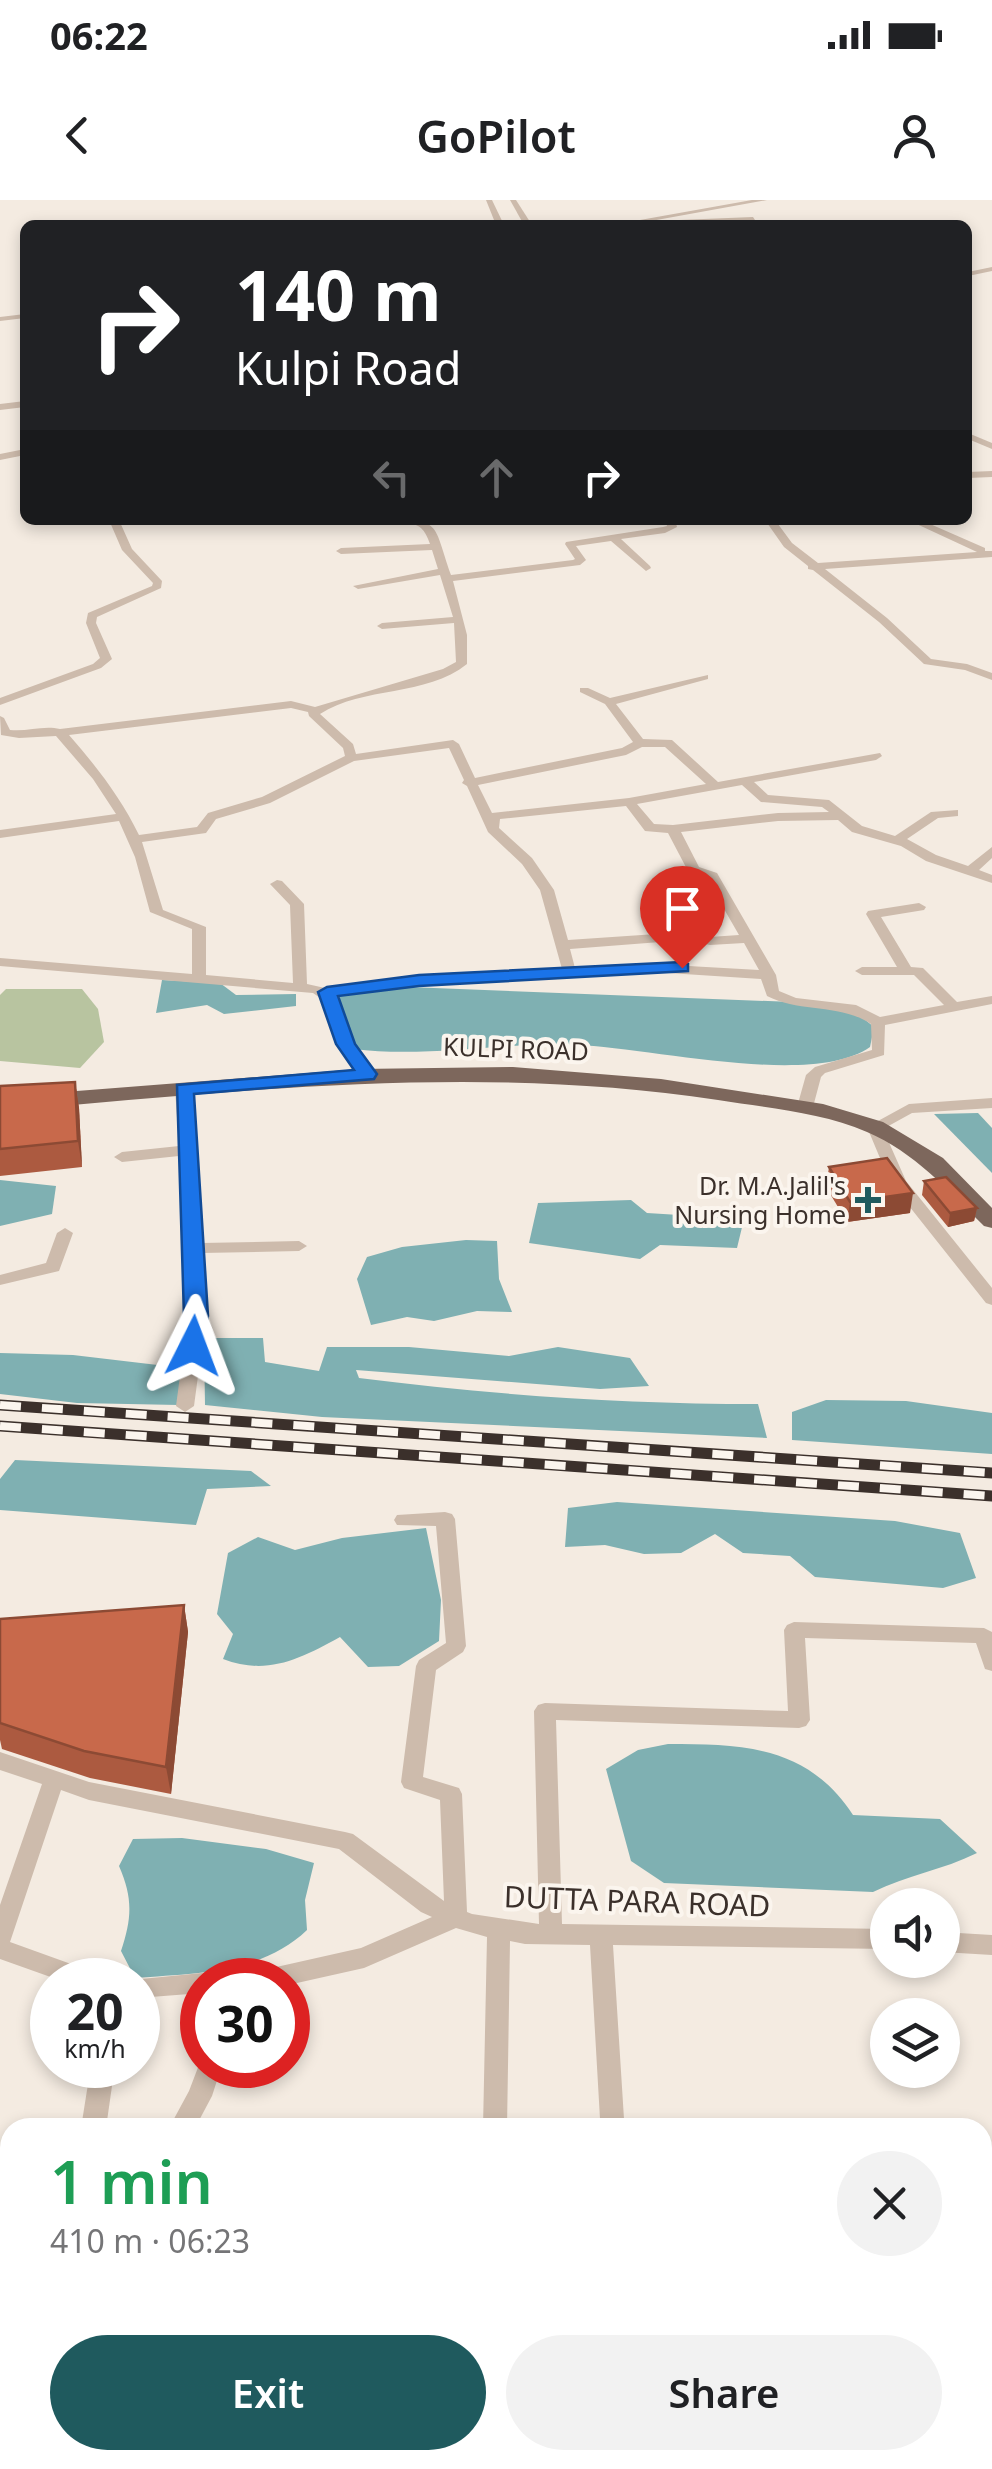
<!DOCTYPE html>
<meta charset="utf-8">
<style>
body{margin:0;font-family:"Noto Sans",sans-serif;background:#f2f2f2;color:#202124;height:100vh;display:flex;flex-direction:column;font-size:38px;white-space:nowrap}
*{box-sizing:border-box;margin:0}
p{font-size:32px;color:#757577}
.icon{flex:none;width:55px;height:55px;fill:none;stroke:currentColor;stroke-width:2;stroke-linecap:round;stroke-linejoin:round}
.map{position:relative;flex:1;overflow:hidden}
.side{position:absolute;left:0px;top:1918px;width:992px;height:352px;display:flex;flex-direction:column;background:#fff;border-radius:30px 30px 0 0;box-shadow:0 5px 15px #0003}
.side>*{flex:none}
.guide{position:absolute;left:20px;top:20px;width:952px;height:305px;border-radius:15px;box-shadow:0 5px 15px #0003;background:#202124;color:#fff;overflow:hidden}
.fabs{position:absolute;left:870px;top:1688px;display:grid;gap:20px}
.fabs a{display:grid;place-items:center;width:90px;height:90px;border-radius:50%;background:#fff;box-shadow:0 5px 15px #0003;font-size:50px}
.speed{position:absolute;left:30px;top:1758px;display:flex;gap:20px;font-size:50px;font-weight:700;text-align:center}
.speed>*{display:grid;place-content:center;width:130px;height:130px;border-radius:50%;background:#fff;box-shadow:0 5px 15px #0003;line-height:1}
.speed small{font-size:25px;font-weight:400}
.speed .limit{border:15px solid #d22;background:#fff;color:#111}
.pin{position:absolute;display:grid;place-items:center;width:85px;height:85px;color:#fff;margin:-102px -42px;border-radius:50% 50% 50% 0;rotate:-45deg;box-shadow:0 0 10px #0007}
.pin .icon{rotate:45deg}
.me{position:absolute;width:110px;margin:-55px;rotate:3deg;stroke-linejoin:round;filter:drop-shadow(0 0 8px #0008)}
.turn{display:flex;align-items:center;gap:35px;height:210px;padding:0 50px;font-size:45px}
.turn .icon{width:130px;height:130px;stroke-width:2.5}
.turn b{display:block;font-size:70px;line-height:85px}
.lanes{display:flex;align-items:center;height:95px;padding:0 50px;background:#0003;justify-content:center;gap:50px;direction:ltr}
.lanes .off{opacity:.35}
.round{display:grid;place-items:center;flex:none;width:105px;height:105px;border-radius:52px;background:#f2f2f2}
.overview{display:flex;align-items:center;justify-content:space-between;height:170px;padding:0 50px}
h1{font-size:60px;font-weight:600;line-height:75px;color:#1e9e55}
.action{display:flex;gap:20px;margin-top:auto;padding:20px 50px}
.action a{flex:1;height:115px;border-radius:60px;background:#1f5a5e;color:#fff;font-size:40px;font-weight:600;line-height:115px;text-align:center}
.action a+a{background:#f2f2f2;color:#202124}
.status{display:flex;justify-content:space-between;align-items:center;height:70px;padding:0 50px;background:#fff;direction:ltr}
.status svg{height:28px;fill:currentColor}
header{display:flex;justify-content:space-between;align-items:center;height:130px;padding:0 50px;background:#fff;font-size:45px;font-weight:600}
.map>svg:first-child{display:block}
</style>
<div class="status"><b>06:22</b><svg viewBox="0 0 49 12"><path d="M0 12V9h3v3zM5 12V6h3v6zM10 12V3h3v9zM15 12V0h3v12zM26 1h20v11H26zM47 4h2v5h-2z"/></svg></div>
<header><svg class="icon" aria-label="back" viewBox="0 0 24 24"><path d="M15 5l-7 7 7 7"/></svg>GoPilot<svg class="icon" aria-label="person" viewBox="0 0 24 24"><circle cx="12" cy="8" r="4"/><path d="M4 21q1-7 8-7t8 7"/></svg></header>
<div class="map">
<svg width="992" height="2269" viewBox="0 0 992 2269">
<rect width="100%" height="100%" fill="#f4ebe1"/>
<!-- green -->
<polygon fill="#b8c4a0" points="6,789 82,789 98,809 104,842 80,868 0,861 0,795"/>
<!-- water -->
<g fill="#7fb0b2">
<polygon points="162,780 220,783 236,795 296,794 296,806 224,814 207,805 156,813"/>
<path d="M 383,786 L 817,803 L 858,814 L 874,827 L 870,847 C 812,888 648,847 576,845 C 501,842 428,858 353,849 L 335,808 L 339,796 Z"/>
<polygon points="978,913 992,928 992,973 934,914"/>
<polygon points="0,980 56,986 52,1014 0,1026"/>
<polygon points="631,1000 647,1013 744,1019 737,1048 660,1045 640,1059 529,1043 538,1003"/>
<polygon points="466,1040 497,1041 499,1079 512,1112 477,1111 434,1121 407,1117 371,1125 357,1079 367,1057 402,1047"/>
<path d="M 204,1138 L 263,1138 L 265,1162 L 319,1171 L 327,1147 L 409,1147 L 509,1156 L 558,1147 L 630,1158 L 649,1186 L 600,1189 L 356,1170 L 359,1178 C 492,1195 624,1204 758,1204 L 767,1238 L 322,1217 L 205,1205 Z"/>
<polygon points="0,1153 73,1155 183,1168 179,1205 77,1203 0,1194"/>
<polygon points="826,1200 906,1201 992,1213 992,1254 792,1240 792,1212"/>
<polygon points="15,1260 251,1271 271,1286 207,1289 196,1325 0,1310 0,1279"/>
<polygon points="617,1302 895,1321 960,1333 976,1378 943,1388 815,1377 790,1356 743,1353 715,1334 681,1353 644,1354 605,1345 565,1347 568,1308"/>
<path d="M 426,1328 L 441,1400 L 439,1441 L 399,1466 L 368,1467 L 340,1437 C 300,1459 267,1476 223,1459 L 233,1434 L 217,1414 L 228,1353 L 258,1337 L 295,1350 L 342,1338 Z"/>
<path d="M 668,1544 C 744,1544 808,1546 853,1615 L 940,1619 L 977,1653 C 943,1670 907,1675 873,1692 L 664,1683 L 631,1661 L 606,1569 L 638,1550 Z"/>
<path d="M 182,1638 L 266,1649 L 314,1663 L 305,1700 L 307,1730 C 261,1774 195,1773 135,1778 L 121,1751 C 132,1718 133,1698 119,1666 L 133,1639 Z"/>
</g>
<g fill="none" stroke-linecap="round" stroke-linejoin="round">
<!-- minor -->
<g fill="#cdbbac" fill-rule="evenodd">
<polygon points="486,0 492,0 504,25 496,25"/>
<polygon points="510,0 516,0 532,25 524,25"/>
<polygon points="752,0 767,0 629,25 612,25"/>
<polygon points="753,17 755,20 675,22 679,20"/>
<polygon points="992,67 992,71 968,76 968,72"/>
<polygon points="25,114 25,118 0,121 0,117"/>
<polygon points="25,201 25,207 0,210 0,204"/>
<polygon points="968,233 992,243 992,249 968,239"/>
<polygon points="25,249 25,255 0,260 0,254"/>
<polygon points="992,271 992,277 968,278 968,272"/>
<polygon points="109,320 119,320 132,349 162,381 161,388 97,417 96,423 112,459 101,468 0,505 0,498 93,464 100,458 86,423 88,413 152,386 153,383 122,350"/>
<path d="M 382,320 C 442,320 432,320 451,375 L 573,360 L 575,359 L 565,344 L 566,342 L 663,327 L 667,326 L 665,320 L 675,320 L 677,327 L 665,333 L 621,339 L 650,366 L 651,368 L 646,371 L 611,341 L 576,346 L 586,360 L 580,365 L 453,381 L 467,435 L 467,464 C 426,497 363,486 320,514 L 353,544 L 356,554 L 453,540 L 459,544 L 475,578 L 622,548 L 633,542 L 605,504 L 580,492 L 580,488 L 588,488 L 610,498 L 708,475 L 708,479 L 616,504 L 643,539 L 672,540 L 718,582 L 880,553 L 882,556 L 876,560 L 754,582 L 768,595 L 829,600 L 862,626 L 895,636 L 931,612 L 958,610 L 958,616 L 938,618 L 907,639 L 936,655 L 968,666 L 992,647 L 992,658 L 979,670 L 992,675 L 992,683 L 926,661 L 901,646 L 852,632 L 838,620 L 778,621 L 681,632 L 699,667 L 717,673 L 776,775 L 779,791 L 796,798 L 856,805 L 880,817 L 944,805 L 914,775 L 862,775 L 855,771 L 862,767 L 897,767 L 866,714 L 868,711 L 919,703 L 926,707 L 924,710 L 881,717 L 911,767 L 923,768 L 957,802 L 992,796 L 992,804 L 885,825 L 884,855 L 825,873 L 821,877 L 813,907 L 805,912 L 797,907 L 806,875 L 815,867 L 872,850 L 871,824 C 839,803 800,813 767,796 L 761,779 L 653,772 L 419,785 L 336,795 L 340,800 L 345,829 L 375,875 L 367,880 L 362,878 L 331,829 L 326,802 L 313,793 L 0,766 L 0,758 L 192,774 L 192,729 L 150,712 L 135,657 L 119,621 L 0,638 L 0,630 L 116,614 L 93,579 L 56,536 L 19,538 L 1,535 L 0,516 L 4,518 L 10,530 C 27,532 43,525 60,529 L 291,501 L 315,507 L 443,469 L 456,462 L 454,423 L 382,429 L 377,426 L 382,423 L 453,417 L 440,375 L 358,389 L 353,386 L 438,369 L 432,350 L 341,354 L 336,351 L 341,348 L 430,344 C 420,313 405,329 382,320 ZM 291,508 L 308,512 L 309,516 L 343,548 L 345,556 L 262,597 L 208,613 L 197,627 L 139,635 C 121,598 97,567 69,535 ZM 642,547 L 665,547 L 706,584 L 629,598 L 492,613 L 478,585 L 626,555 ZM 449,548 L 464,580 L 462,583 L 467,586 L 488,632 L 522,664 L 540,690 L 562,769 L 419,777 L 325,788 L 307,784 L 304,704 L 282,681 L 277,680 L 270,684 L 290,705 L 293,783 L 206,775 L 206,727 L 163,710 L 142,642 L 206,633 L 216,619 L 270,603 L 354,561 ZM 742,585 L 761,602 L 822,607 L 829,612 L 778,613 L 673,625 L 654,624 L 637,604 ZM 626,606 L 645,631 L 668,633 L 689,673 L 705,676 L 739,735 L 710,737 L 686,732 L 568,740 L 554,690 L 532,658 L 499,628 L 500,619 ZM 686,740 L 710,745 L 744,743 L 759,770 L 653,764 L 575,768 L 570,749 Z"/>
<polygon points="765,320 775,320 792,343 818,363 977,352 908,320 921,320 985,348 985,351 992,351 992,357 825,369 887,418 931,459 967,464 992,473 992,480 965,470 924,464 879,422 813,370 808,369 808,366 784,347"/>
<polygon points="183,884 191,889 201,1043 299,1041 307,1046 299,1051 201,1053 206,1116 194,1206 185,1212 176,1206 188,1116 179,956 122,962 114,957 122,952 179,946 175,889"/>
<polygon points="992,898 992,908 912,913 883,929 906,981 992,1088 992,1105 986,1103 890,982 867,927 909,904"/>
<polygon points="65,1028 73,1033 59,1071 0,1085 0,1075 46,1063 57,1033"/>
<polygon points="445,1312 452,1314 455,1319 466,1446 463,1452 436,1470 423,1577 459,1588 462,1594 467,1712 472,1714 539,1724 534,1511 538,1505 545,1503 788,1511 784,1430 787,1425 794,1422 984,1428 992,1432 992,1471 985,1469 976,1443 805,1438 810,1520 806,1526 799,1528 556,1520 562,1724 888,1729 888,1749 613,1745 624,1919 620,1928 603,1927 600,1919 590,1745 525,1744 510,1741 507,1928 483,1928 487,1737 456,1728 364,1768 288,1785 288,1780 251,1780 255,1773 263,1770 361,1748 432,1717 421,1712 339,1649 89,1600 61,1590 10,1742 96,1773 100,1780 59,1780 0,1759 0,1705 42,1584 0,1570 0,1552 89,1582 345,1632 353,1634 444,1701 440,1600 404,1588 401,1582 416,1466 419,1460 446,1443 436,1326 397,1325 394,1320 397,1315"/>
<polygon points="942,1732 992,1735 992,1755 942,1752"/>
<polygon points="202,1773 210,1776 212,1780 202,1780 202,1793 138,1798 138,1780 131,1780"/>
<polygon points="202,1857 202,1865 222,1865 212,1896 195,1928 169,1928 189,1891"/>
<polygon points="91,1865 115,1865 106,1928 81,1928"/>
<rect x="0" y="2075" width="10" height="26"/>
<polygon points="14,2260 42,2260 41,2269 13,2269"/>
<polygon points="339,2260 367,2260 368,2269 340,2269"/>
</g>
<!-- primary -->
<path fill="#7d675c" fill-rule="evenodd" d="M 513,867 L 661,879 L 823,904 L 883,922 L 943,958 L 992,1008 L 992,1028 L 984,1026 C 948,990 914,952 867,932 C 821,912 767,908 718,900 C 477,863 241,891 0,911 L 0,897 L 359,869 Z"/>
<defs>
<g id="rail">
<polyline points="0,1205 992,1273"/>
<polyline points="0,1226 992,1296"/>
</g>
</defs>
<!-- rail casing -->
<use href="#rail" stroke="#3b302b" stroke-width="11"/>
<!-- rail -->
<use href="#rail" stroke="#fbf5ee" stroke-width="8" stroke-dasharray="21" stroke-linecap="butt"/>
</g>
<!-- wall -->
<g fill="#ac5a40">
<polygon points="75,882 79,908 82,967 0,976 0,886"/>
<polygon points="829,967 910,1013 847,1022 826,987"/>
<polygon points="924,981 977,1008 974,1021 948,1027 922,995"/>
<polygon points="184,1405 188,1432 171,1594 90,1578 2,1549 0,1540 0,1419"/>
</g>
<!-- shaded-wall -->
<g fill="#8c4a34">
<polygon points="75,882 79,908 82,967 78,941"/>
<polygon points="913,993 910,1013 847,1022 850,1002"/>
<polygon points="977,1008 974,1021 948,1027 950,1013"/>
<polygon points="184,1405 188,1432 171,1594 166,1567"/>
</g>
<!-- building -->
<g fill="#c8694b" stroke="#8c4a34" stroke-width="2.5">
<polygon points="75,882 78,941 0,949 0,886"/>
<polygon points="887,958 913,993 850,1002 829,967"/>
<polygon points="946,977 977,1008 950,1013 924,981"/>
<polygon points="184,1405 166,1567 84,1551 0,1523 0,1419"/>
</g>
<!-- route -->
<polygon fill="#1a73e8" stroke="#114b97" stroke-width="2.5" points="682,762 688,764 688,771 419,786 338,796 355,844 377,874 374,879 194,894 208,1116 201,1151 185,1151 177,885 354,870 336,844 318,792 327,787 419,775"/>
<!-- markers -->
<path fill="#1f5a5e" stroke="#fbf5ee" stroke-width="4" d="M863 985h10v10h10v10h-10v10h-10v-10h-10v-10h10z"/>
<g text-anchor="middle" stroke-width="8" stroke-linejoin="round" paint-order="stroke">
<!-- street labels -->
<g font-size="25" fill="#3b302b" stroke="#fbf5ee">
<text transform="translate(516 849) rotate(2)" y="9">KULPI ROAD</text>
</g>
<!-- poi labels -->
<g font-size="25" fill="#3b302b" stroke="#fbf5ee" text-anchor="end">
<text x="846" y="995">Dr. M.A.Jalil's<tspan x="846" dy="29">Nursing Home</tspan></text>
</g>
<!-- near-street labels -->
<g font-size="30" fill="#3b302b" stroke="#fbf5ee">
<text transform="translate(637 1702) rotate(2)" y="10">DUTTA PARA ROAD</text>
</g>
</g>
</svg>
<div class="fabs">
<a><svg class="icon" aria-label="sound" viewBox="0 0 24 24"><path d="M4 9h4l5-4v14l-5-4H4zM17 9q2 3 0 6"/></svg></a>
<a><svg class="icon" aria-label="layers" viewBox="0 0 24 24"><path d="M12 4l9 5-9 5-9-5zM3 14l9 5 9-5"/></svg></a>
</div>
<div class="speed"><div>20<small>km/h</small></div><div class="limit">30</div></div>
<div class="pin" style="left:682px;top:768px;background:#d93025"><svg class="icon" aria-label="arrive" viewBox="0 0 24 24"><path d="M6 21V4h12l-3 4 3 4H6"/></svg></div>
<svg class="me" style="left:193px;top:1146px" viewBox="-20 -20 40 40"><path d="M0-17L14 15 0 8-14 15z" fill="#1a73e8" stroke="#fff" stroke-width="4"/></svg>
<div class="guide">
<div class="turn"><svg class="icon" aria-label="right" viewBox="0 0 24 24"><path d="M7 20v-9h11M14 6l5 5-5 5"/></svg><div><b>140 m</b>Kulpi Road</div></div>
<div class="lanes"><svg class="icon off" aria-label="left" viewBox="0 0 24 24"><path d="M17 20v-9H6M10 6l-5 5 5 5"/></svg><svg class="icon off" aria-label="ahead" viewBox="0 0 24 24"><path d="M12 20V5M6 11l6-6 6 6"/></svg><svg class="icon" aria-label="right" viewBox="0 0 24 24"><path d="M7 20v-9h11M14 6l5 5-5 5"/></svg></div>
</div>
<section class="side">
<div class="overview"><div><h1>1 min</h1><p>410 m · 06:23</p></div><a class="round"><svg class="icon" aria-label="close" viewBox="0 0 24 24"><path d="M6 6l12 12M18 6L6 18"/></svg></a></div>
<div class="action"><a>Exit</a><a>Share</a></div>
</section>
</div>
